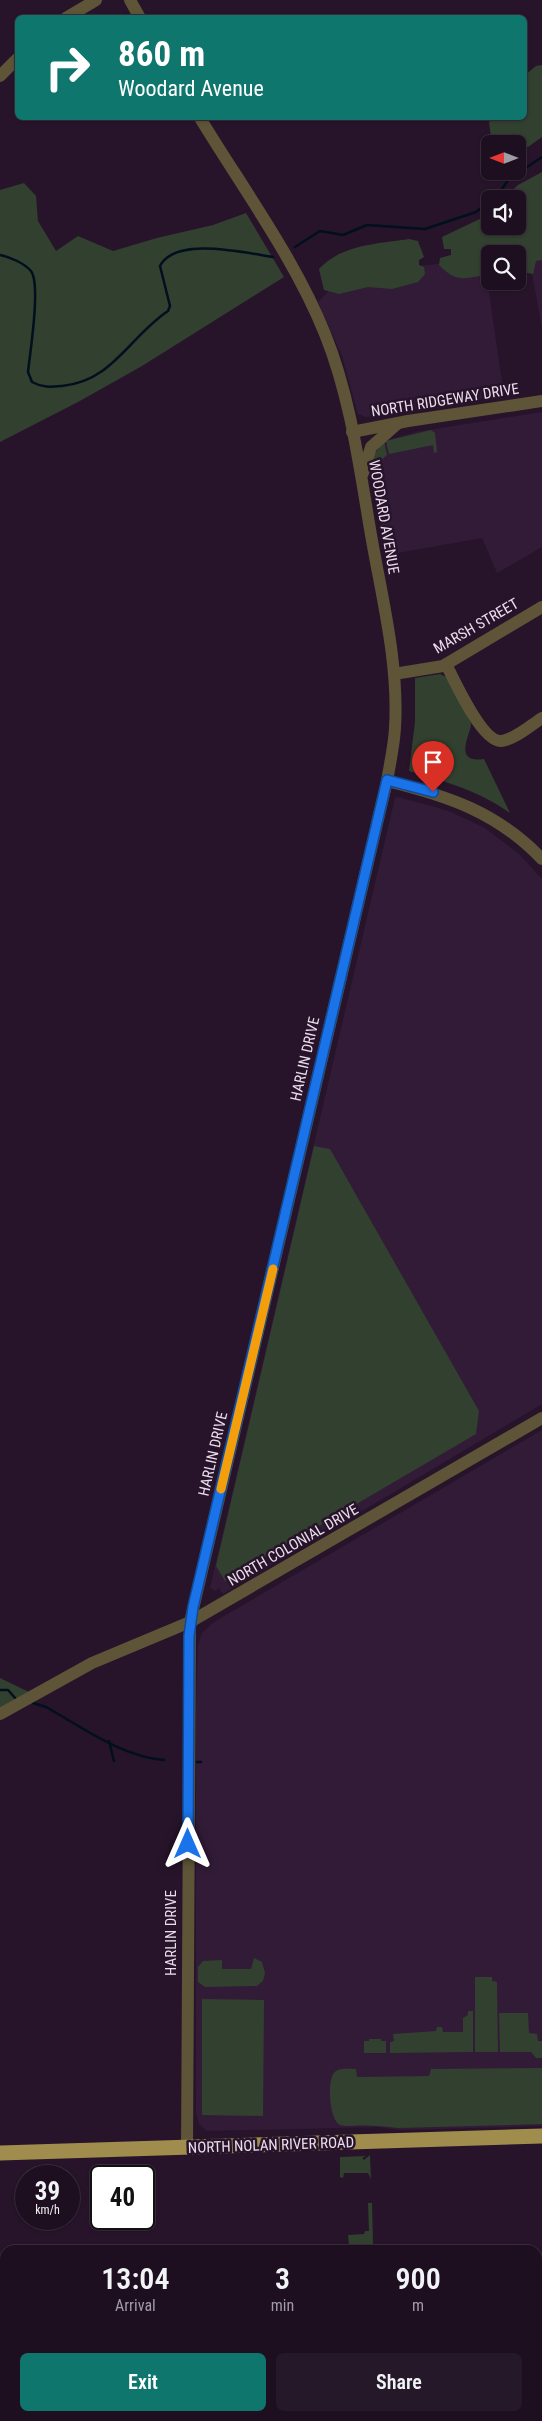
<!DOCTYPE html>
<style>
body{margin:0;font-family:"Roboto Condensed",sans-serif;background:#251829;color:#f1f3f6;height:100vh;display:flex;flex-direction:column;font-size:19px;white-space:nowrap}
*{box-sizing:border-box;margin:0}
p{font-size:16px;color:#a09ca5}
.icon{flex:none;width:28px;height:28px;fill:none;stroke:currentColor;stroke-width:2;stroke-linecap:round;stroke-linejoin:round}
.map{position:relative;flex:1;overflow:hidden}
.side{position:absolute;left:0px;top:2245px;width:542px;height:176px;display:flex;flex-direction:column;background:#1d0f20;border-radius:15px 15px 0 0;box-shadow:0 1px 4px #0004,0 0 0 1px #3b2f3e}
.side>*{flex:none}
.top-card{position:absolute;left:15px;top:15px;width:512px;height:105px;border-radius:8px;box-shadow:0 1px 4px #0004,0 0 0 1px #3b2f3e;background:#0f766e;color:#fff;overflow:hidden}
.needle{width:32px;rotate:270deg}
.tools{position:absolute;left:481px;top:135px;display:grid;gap:10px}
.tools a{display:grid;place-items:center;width:45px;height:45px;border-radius:8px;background:#1d0f20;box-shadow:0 1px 4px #0004,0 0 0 1px #3b2f3e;font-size:25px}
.speed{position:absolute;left:15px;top:2165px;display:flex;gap:10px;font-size:25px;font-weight:700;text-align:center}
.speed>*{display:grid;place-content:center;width:65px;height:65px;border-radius:50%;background:#1d0f20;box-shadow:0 1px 4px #0004,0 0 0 1px #3b2f3e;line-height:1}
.speed small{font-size:12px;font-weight:400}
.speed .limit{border:2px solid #111;border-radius:8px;background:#fff;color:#111}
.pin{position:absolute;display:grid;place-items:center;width:42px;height:42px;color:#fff;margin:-51px -21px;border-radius:50% 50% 50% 0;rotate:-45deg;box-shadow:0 0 5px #0007}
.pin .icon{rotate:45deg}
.me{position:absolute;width:55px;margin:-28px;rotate:0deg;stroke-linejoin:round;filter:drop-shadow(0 0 4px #0008)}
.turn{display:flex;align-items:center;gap:18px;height:105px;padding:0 20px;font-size:22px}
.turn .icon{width:65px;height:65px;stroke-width:2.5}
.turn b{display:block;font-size:35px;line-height:42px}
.eta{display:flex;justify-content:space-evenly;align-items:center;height:85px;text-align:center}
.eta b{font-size:30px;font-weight:600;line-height:35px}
.cta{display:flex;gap:10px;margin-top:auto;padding:10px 20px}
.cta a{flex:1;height:58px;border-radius:8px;background:#0f766e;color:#fff;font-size:20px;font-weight:600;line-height:58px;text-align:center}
.cta a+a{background:#251829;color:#f1f3f6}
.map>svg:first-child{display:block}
</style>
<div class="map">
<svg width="542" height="2421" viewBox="0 0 542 2421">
<rect width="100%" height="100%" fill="#27142a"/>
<!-- built -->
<g fill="#321b37">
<polygon points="542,247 542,328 529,256"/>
<polygon points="484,259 504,395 366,417 358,414 342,356 318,302 346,274"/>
<polygon points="542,412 542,547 497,573 482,538 386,555 370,461 381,442 416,432"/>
<polygon points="397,797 446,810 485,828 518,853 542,879 542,1404 223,1594 219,1588 215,1591 210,1588 395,798"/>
<polygon points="542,1430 542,2126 400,2130 379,2127 207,2131 199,2124 196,2113 196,1708 198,1645 202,1633 214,1622"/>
<polygon points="288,2416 505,2416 507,2421 267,2421"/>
</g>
<!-- green -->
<g fill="#32402f">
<polygon points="542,65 542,137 528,147 518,149 518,144 492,144 489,122 492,118 525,118 525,75 536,66"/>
<path d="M 542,172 L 542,260 L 536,261 L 533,274 L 518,271 L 518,254 L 490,254 L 490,274 C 466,278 457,284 439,265 L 440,258 L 451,255 L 451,249 L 444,249 L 442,237 L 486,216 L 490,218 L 490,226 L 518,226 L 518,199 L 504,199 L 518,185 Z"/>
<polygon points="24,183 36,196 38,221 56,251 78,236 113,251 157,238 213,225 246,213 284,277 142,366 78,402 0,442 0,190"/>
<path d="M 409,239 L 418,241 L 424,257 L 419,260 L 419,265 L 424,267 L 425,274 L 418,282 L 392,289 L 368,287 L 339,294 L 324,290 L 319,269 C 342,244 378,244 409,239 Z"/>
<polygon points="431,430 435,433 437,452 434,453 433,445 389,454 386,441"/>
<polygon points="384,441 387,455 379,462 376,470 386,535 393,534 387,537 383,534 371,459"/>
<path d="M 440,674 L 446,677 L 471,723 C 472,732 451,764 484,759 L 510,813 C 479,791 445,781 409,771 L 415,722 L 415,678 Z"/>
<polygon points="314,1146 330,1149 479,1411 476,1434 225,1581 216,1566"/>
<polygon points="0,1678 29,1692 0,1708"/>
<polygon points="254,1958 262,1962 265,1973 263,1981 257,1986 205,1987 198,1982 198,1967 203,1961 222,1960 222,1969 251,1969"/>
<polygon points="475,1977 492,1977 492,1981 497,1982 498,2052 475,2052"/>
<polygon points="202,1999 264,2000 263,2116 202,2115"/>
<polygon points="468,2011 473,2011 473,2052 390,2053 390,2042 394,2041 393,2034 436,2031 437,2027 442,2027 443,2032 463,2032 463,2018 468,2015"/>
<polygon points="499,2013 528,2013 529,2033 537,2034 538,2041 542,2041 542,2058 536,2058 531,2052 500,2052"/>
<polygon points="369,2039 381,2039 381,2041 386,2041 386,2053 364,2053 364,2041 369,2041"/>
<path d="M 542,2068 L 542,2124 L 398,2128 C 382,2126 367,2125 351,2126 C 347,2126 343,2126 340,2125 C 329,2119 326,2077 336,2071 C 341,2068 350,2069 356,2069 L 357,2077 L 429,2076 L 431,2069 Z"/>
<polygon points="370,2155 371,2179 368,2173 344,2173 343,2178 340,2177 340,2157 366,2156 362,2158 364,2160"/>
<polygon points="368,2203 372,2203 373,2244 349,2245 348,2235 364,2234 365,2231 369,2231"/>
</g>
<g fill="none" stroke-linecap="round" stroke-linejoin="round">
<!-- stream -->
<g stroke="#010f1f" stroke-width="2.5">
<polyline points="518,170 527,167 542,157"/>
<polyline points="493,199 498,195 514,171"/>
<polyline points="295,247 320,231 343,235 367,225 425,229 476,212 490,201"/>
<path d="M 0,255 C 10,257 24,263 31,271 C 41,284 30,353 28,372 L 32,382 C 43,388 51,387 62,386 C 113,381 129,337 168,311 L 170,306 L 160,266 C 175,236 246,253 273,257"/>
<polyline points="0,1690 8,1690 16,1699"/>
<path d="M 33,1703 L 46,1707 C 82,1727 122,1757 164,1760"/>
<polyline points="109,1741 114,1761"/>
<polyline points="197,1762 201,1762"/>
</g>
<!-- minor -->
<g stroke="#5e5437" stroke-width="12">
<polyline points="130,0 140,18"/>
<polyline points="66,18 96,0"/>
<polyline points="0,76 18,58"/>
<polyline points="352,432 408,421 542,401"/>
<polyline points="363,473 371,447 397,424"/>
<path d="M 446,664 C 454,680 482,742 501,741 C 514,740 531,725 542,718"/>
<polyline points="394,674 443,666 542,607"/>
<path d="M 387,781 C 448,796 497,812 542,859"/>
<polyline points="0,1714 92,1663 190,1622 542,1418"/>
<path d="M 187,2148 L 190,1622 L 387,781 C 390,763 394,746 395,728 C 399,661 381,595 370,529 C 359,464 350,396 325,334 C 295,259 242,187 200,118"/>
</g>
<!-- major -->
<polyline stroke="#a08c4c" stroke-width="15" points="0,2153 542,2136"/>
</g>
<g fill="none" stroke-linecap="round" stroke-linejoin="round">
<defs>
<polyline id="route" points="188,1844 189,1636 193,1607 387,780 433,792"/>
</defs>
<!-- route casing -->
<use href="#route" stroke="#114b97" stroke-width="12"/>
<!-- route -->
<use href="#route" stroke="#1a73e8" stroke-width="9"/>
<!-- slow -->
<polyline stroke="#f59e0b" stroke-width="9" points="221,1489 273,1269"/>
</g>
<g text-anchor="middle" stroke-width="5" stroke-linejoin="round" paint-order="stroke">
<!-- street labels -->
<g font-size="15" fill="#eaddec" stroke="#27142a">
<text transform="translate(445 400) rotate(-9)" y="5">NORTH RIDGEWAY DRIVE</text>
<text transform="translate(384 517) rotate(80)" y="5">WOODARD AVENUE</text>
<text transform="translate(476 626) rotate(-30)" y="5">MARSH STREET</text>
<text transform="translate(305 1059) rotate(-77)" y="5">HARLIN DRIVE</text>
<text transform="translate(213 1454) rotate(-77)" y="5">HARLIN DRIVE</text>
<text transform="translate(293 1545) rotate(-30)" y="5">NORTH COLONIAL DRIVE</text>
<text transform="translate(171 1933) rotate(-90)" y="5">HARLIN DRIVE</text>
<text transform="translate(271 2145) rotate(-2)" y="5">NORTH NOLAN RIVER ROAD</text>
</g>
</g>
</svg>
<div class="tools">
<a><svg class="needle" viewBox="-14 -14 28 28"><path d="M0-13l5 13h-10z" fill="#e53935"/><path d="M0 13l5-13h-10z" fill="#a09ca5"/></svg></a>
<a><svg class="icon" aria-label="sound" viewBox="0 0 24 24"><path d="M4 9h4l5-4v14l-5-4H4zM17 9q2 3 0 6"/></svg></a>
<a><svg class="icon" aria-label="search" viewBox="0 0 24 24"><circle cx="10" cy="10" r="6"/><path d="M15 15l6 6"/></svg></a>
</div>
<div class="speed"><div>39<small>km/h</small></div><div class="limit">40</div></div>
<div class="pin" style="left:433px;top:792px;background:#d93025"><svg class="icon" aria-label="arrive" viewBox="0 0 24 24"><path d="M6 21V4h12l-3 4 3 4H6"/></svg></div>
<svg class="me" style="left:188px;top:1844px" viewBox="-20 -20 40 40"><path d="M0-17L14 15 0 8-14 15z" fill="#1a73e8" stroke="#fff" stroke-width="4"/></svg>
<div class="top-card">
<div class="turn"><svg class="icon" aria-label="right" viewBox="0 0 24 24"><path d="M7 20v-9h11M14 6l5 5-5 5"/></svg><div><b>860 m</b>Woodard Avenue</div></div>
</div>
<section class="side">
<div class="eta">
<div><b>13:04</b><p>Arrival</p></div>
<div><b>3</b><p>min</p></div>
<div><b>900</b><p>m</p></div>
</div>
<div class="cta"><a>Exit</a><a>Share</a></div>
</section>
</div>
